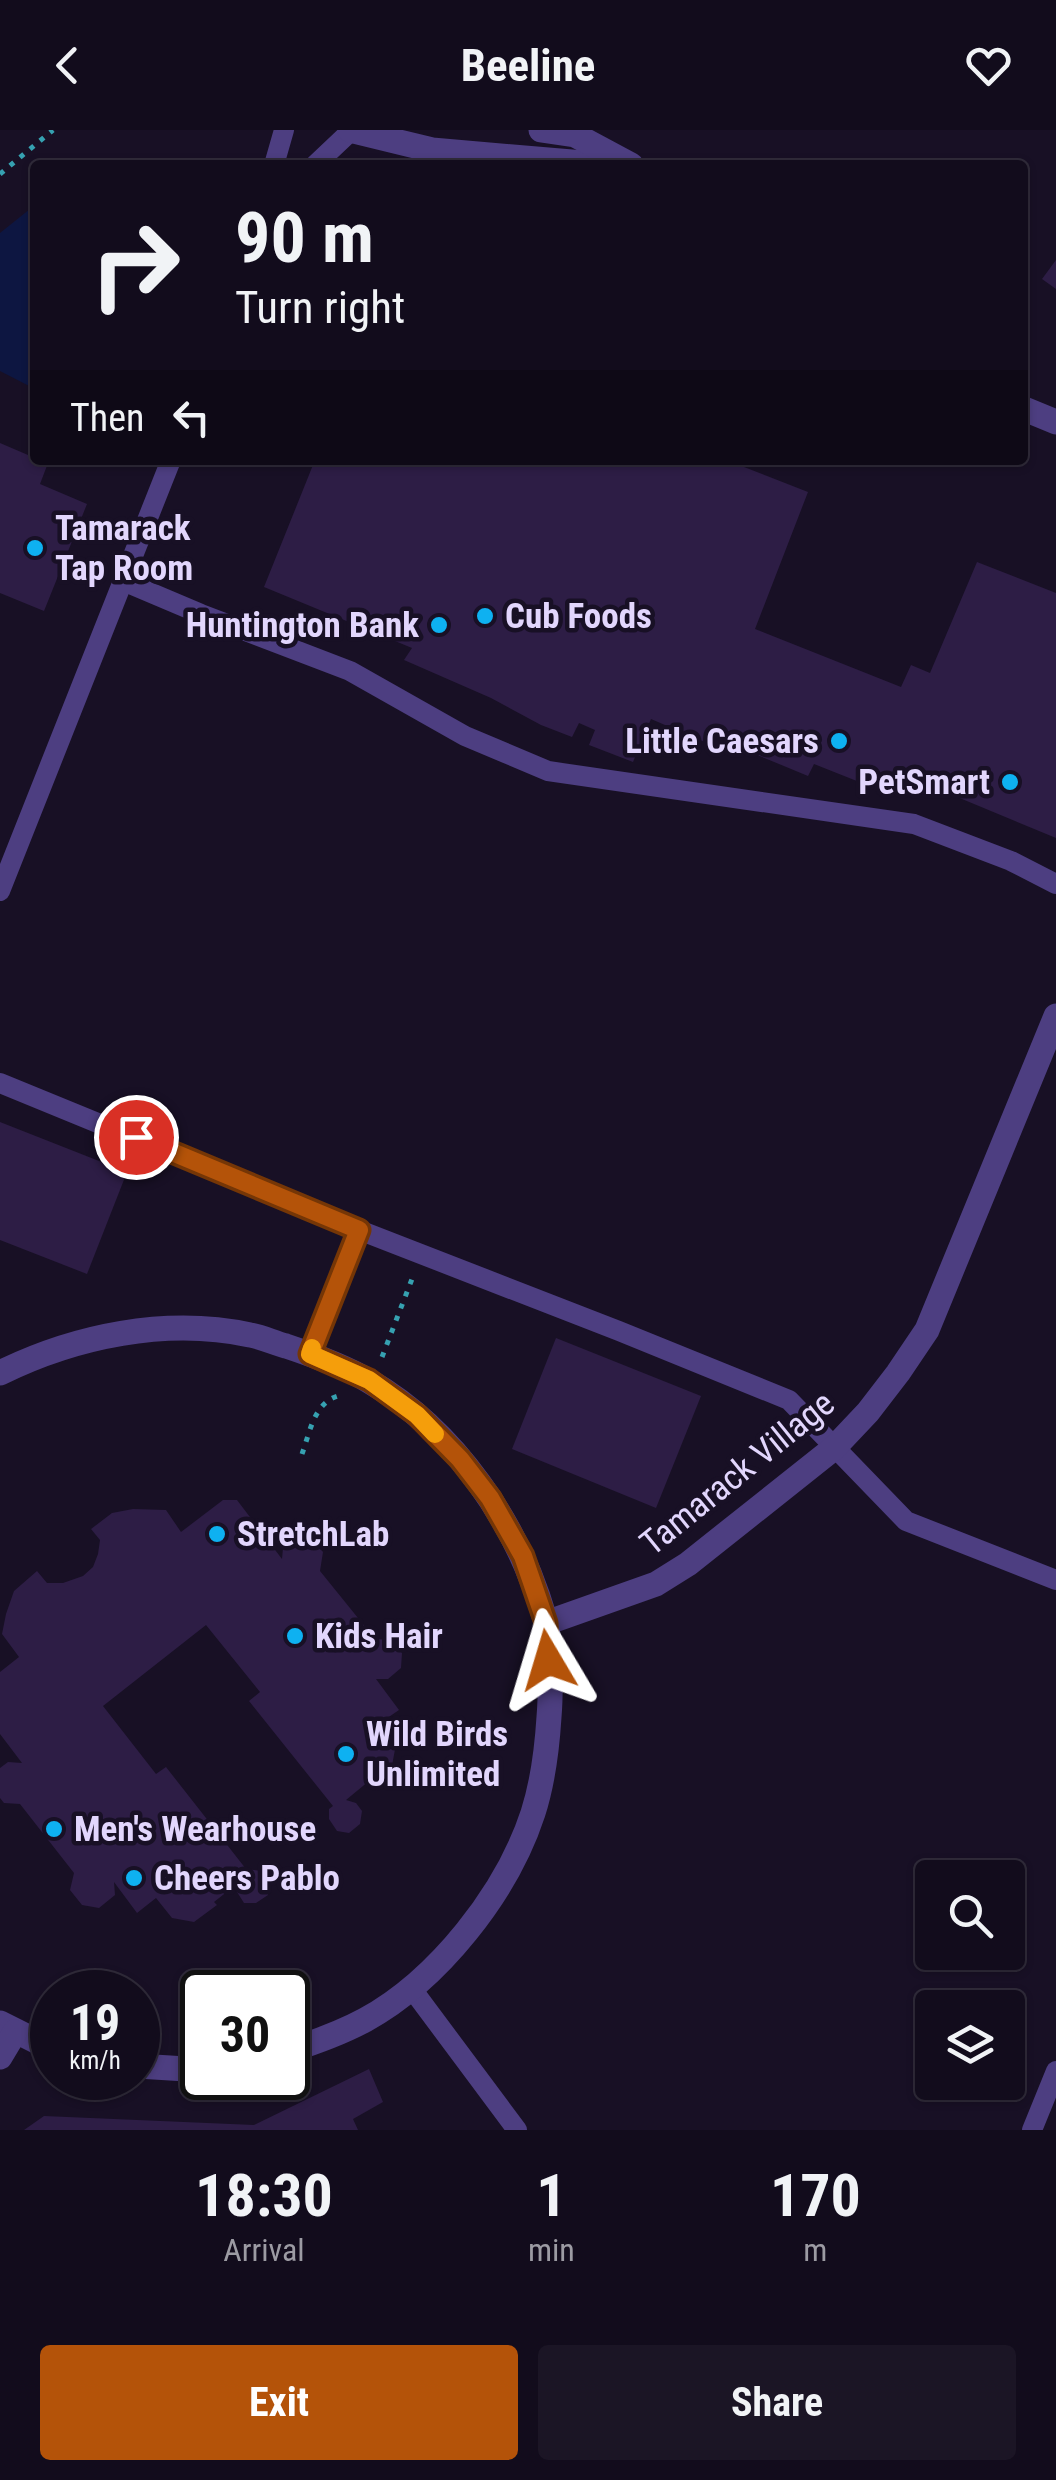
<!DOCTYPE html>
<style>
body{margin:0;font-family:"Roboto Condensed",sans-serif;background:#1b1525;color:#f1f3f6;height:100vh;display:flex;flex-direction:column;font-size:38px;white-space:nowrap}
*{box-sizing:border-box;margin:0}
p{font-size:32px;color:#9c9ba3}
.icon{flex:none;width:55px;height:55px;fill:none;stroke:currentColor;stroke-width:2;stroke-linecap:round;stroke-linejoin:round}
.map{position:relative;height:2000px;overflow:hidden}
.side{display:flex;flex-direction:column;background:#120c1c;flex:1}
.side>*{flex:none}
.banner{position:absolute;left:30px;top:30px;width:998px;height:305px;border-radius:10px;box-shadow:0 2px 8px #0004,0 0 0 2px #312c3b;background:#120c1c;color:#f1f3f6;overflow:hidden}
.controls{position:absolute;left:915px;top:1730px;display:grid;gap:20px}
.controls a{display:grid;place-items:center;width:110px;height:110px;border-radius:10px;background:#120c1c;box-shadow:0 2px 8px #0004,0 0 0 2px #312c3b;font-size:50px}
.speed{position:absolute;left:30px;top:1840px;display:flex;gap:20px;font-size:50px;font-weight:700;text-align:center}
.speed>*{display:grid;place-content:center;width:130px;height:130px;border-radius:50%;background:#120c1c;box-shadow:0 2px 8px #0004,0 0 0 2px #312c3b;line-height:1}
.speed small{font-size:25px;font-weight:400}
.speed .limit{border:5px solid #111;border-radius:15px;background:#fff;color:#111}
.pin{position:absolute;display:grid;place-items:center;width:85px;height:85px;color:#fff;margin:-42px;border:5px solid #fff;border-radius:50%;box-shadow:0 2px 10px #0007}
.me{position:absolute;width:110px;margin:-55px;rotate:353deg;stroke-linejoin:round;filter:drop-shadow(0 0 8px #0008)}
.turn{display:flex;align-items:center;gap:35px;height:210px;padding:0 40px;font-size:45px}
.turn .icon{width:130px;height:130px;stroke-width:2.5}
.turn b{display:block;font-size:70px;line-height:85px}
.then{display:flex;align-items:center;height:95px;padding:0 40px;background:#0003;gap:20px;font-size:38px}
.eta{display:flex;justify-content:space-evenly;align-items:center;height:170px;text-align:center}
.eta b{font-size:60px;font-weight:700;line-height:70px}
.cta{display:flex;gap:20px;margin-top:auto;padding:20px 40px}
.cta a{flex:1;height:115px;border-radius:10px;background:#b45309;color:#fff;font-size:40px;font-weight:700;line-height:115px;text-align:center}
.cta a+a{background:#1b1525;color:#f1f3f6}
header{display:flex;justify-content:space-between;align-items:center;height:130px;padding:0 40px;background:#120c1c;font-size:45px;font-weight:700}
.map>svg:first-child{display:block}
</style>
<header><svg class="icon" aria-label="back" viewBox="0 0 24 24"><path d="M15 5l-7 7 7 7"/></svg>Beeline<svg class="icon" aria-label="heart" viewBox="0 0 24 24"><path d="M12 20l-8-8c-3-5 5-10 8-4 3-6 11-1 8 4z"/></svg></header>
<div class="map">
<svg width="1056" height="2000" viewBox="0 0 1056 2000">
<rect width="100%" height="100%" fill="#181025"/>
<!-- water -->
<polygon fill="#0d1641" points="35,75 35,259 0,241 0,103"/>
<!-- building -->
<g fill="#2d1d45">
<polygon points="1056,130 1056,159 1042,149"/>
<polygon points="0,313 35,328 35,330 48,333 40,354 87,374 44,481 0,463"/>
<polygon points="315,330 726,330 808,362 755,499 901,557 911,535 930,543 977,432 1056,463 1056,708 897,642 887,663 814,634 808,646 709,605 707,613 651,589 633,632 589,615 595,600 579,593 572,607 541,595 491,568 404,530 412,518 264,457"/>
<polygon points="0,992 127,1042 87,1144 0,1110"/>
<polygon points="556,1208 701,1266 656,1378 512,1319"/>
<polygon points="223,1370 237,1370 282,1429 283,1418 299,1406 312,1409 323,1422 320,1441 375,1509 391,1510 402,1523 401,1538 388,1549 376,1549 399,1580 380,1593 396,1614 391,1641 372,1654 369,1651 346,1670 356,1673 362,1681 360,1694 349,1703 337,1701 329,1689 329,1679 333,1676 249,1571 260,1562 206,1495 103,1576 156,1644 166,1637 246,1739 261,1741 269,1751 268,1765 256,1773 244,1773 237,1762 238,1753 214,1772 217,1775 194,1792 172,1788 156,1768 137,1783 114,1752 115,1765 99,1778 82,1775 70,1760 74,1743 20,1674 4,1673 0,1668 0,1638 8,1632 22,1633 0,1604 0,1542 19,1527 2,1504 6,1484 14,1461 37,1441 47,1453 63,1453 83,1446 93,1437 98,1424 100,1410 91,1399 112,1383 133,1379 166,1380 181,1402"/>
<polygon points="369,1939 383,1972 353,1989 358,2000 24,2000 44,1986 254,1995"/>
</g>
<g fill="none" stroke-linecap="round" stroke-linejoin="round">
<!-- path -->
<g stroke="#36a1b1" stroke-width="5" stroke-dasharray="5 8" stroke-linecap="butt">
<polyline points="0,44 53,0"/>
<polyline points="382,1227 412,1149"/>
<path d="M 302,1324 C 310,1302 314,1273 338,1266"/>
</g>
<!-- lane -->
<g stroke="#4d3e81" stroke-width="20">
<polyline points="274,35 284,0"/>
<polyline points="315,35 352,0"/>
<polyline points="123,451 201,484 350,541 465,606 548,641 914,694 1011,731 1056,754"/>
<polyline points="0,761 171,330"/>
<polyline points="0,953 359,1100 619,1201 789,1270 906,1391 1056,1450"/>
<polyline points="309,1224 359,1100"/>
<polyline points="412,1859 517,2000"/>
<polyline points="1032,2000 1056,1941"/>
</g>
<!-- street -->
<g stroke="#4d3e81" stroke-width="25">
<polyline points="350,0 432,20 607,35"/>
<polyline points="541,0 575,5 631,35"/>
<polyline points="1022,278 1056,292"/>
<path d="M 0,1243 C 75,1206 166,1187 250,1205 C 262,1207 274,1213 286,1216 C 313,1225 344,1236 369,1251 C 455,1301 518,1394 545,1489 C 551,1511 551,1563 549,1587 C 547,1619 543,1652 533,1683 C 507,1763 438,1850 365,1890 C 341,1903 313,1913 288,1921"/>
<polyline points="546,1493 656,1454 688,1434 834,1318 868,1282 898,1243 927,1200 1056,886"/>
<polyline points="0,1893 52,1919"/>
<polyline points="0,1927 15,1902"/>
<polyline points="138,1936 202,1940"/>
</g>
</g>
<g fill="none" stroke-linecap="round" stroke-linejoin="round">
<defs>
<polyline id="route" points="136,1007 359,1100 310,1224 369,1250 417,1285 460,1329 490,1368 523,1426 546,1493 548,1530"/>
</defs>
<!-- route casing -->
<use href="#route" stroke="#753606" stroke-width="25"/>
<!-- route -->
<use href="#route" stroke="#b45309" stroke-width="18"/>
<!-- slow -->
<polyline stroke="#f59e0b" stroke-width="18" points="312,1218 310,1224 369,1250 417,1285 435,1304"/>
</g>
<!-- markers -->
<g fill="#0eb1f1" stroke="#181025" stroke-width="4">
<circle cx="35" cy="418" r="10"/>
<circle cx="485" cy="486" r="10"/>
<circle cx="439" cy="495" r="10"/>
<circle cx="839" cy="611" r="10"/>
<circle cx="1010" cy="652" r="10"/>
<circle cx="217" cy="1404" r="10"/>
<circle cx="295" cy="1506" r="10"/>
<circle cx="346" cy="1624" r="10"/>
<circle cx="54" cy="1699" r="10"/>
<circle cx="134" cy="1748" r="10"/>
</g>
<g text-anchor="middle" stroke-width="9" stroke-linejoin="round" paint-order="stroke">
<!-- poi labels -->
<g font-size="35" font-weight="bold" fill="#e2d6fd" stroke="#181025" text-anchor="start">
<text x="55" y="410">Tamarack<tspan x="55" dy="40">Tap Room</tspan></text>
<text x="505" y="498">Cub Foods</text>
<text x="419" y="507" text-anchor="end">Huntington Bank</text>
<text x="819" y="623" text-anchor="end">Little Caesars</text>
<text x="990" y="664" text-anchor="end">PetSmart</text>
<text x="237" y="1416">StretchLab</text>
<text x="315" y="1518">Kids Hair</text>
<text x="366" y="1616">Wild Birds<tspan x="366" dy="40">Unlimited</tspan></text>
<text x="74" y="1711">Men's Wearhouse</text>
<text x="154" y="1760">Cheers Pablo</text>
</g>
<!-- street labels -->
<g font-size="35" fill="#e2d6fd" stroke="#181025">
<text transform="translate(737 1343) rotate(-39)" y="12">Tamarack Village</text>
</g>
</g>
</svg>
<div class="controls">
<a><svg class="icon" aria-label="search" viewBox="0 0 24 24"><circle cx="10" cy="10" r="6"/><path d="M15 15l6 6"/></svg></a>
<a><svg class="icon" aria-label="layers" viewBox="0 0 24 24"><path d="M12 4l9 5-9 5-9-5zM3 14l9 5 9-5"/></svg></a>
</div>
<div class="speed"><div>19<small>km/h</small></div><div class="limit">30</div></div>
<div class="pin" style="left:136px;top:1007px;background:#d93025"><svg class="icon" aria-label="arrive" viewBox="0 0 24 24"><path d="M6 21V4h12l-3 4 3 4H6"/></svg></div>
<svg class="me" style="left:548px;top:1530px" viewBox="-20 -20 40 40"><path d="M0-17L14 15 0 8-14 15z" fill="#b45309" stroke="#fff" stroke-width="4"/></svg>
<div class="banner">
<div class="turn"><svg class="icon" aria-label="right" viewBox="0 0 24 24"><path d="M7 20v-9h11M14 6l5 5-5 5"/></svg><div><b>90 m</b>Turn right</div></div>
<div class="then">Then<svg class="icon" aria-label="left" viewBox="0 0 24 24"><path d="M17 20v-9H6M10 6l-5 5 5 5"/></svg></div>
</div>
</div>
<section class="side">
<div class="eta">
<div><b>18:30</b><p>Arrival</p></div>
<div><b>1</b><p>min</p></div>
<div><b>170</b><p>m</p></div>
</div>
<div class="cta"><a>Exit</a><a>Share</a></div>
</section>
